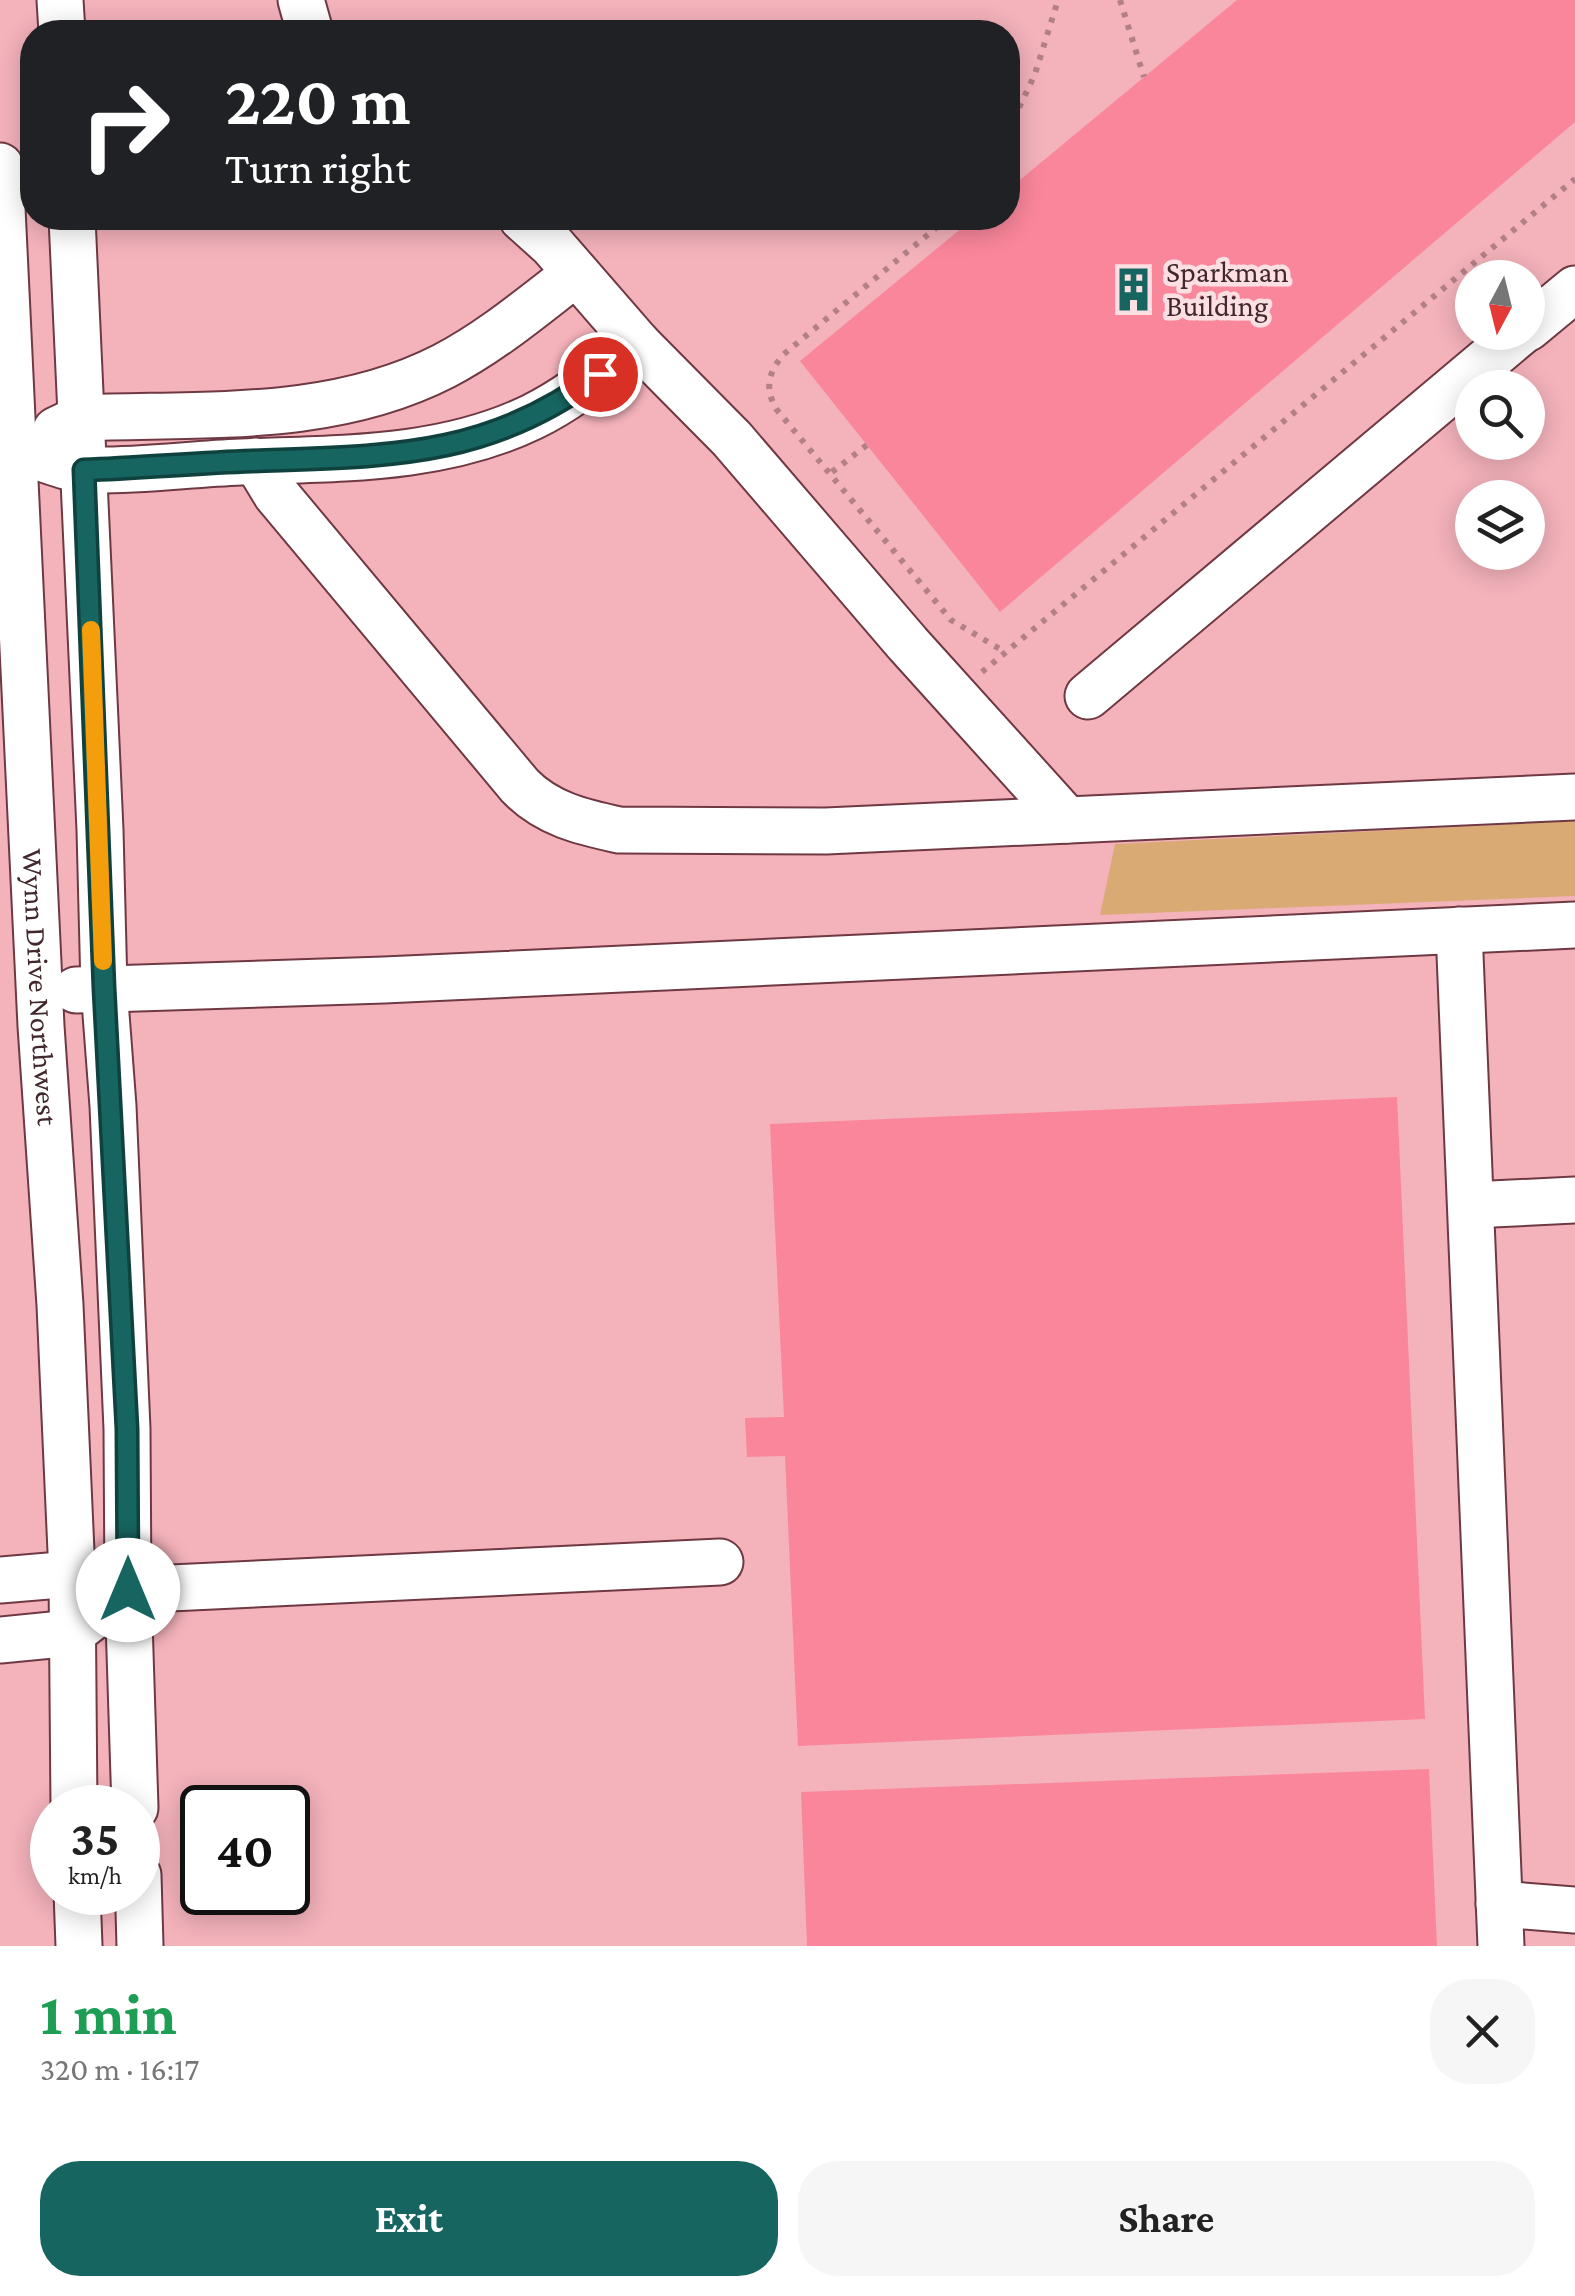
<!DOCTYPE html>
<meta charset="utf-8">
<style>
body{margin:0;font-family:"Crimson Pro",serif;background:#f6f6f6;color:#222;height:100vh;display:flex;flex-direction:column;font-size:38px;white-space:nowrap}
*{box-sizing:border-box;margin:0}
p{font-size:32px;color:#767676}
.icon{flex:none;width:55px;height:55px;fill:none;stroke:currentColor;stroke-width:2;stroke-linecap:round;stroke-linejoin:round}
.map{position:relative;height:1946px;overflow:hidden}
.sheet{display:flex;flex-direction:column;background:#fff;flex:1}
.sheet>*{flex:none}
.guide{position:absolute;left:20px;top:20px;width:1000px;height:210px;border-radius:40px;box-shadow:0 5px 25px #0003;background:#202124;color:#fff;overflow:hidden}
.needle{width:65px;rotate:187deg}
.controls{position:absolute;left:1455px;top:260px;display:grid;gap:20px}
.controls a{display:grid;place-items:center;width:90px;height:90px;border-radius:50%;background:#fff;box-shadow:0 5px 25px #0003;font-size:50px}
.speed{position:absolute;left:30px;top:1785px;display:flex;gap:20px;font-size:50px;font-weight:700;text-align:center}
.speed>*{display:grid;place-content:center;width:130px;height:130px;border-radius:50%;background:#fff;box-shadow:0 5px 25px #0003;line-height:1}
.speed small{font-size:25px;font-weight:400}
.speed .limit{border:5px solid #111;border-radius:15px;background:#fff;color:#111}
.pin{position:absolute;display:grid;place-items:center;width:85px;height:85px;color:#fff;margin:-42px;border:5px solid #fff;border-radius:50%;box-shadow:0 2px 10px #0007}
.me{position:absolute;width:110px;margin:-55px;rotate:0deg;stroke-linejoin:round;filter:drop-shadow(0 0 8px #0008)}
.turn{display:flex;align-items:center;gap:35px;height:210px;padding:0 40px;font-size:45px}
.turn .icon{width:130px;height:130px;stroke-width:2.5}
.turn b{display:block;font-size:70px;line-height:85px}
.round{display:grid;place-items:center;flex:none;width:105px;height:105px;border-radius:40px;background:#f6f6f6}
.headline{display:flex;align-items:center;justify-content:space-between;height:170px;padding:0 40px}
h1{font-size:60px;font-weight:700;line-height:75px;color:#1e9e55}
.primary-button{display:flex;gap:20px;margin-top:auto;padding:20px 40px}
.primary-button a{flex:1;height:115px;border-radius:40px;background:#176560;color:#fff;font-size:40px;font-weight:700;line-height:115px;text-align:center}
.primary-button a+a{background:#f6f6f6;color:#222}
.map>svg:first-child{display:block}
</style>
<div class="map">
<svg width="1575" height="1946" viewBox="0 0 1575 1946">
<rect width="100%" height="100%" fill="#f4b2bb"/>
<!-- green -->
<polygon fill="#daaa75" points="1575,821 1575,896 1100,915 1115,844"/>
<!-- building -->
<g fill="#fa869b">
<polygon points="1237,0 1575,0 1575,122 1000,612 800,361 974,218 1008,218 1008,190"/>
<polygon points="1397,1097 1425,1719 798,1746 785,1456 747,1457 745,1418 784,1417 770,1124"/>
<polygon points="1429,1769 1437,1946 807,1946 801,1792"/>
</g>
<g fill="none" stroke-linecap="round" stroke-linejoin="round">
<defs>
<g id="minor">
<polyline points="60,0 62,32"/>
<polyline points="301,0 310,32"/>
<path id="s1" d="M 0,166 L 41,1026 L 60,1305 L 72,1574 L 74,1808"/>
<polyline points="72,218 100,830 104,988 113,1106 127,1429 128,1590 135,1808"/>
<polyline points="522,218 552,245 638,344 732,439 908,644 1067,820"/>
<polyline points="1528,328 1575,289"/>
<path d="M 56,430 L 81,418 C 204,413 331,424 444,366 C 492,341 533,306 576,273"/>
<path d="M 0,450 C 31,449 58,469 89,470 C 139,471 190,464 241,462 C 340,458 441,461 532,417 C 571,398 604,370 638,344"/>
<path d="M 256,461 L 276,494 L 520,786 C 547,814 582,822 619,830 L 826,831 L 1575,797"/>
<polyline points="1088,696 1521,332"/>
<polyline points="1459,930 1501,1946"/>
<polyline points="76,990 384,980 1575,925"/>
<polyline points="1471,1205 1575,1200"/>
<polyline points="0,1580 72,1574 128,1590 720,1562"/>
<polyline points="0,1640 72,1633 94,1616"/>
<polyline points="138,1875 140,1946"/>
<polyline points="77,1892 79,1946"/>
<polyline points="1499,1904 1575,1910"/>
</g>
</defs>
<!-- minor casing -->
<use href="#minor" stroke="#6f3943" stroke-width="49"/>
<!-- path -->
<g stroke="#b38087" stroke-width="6" stroke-dasharray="5 8" stroke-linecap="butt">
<polyline points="1120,0 1144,77"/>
<polyline points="1008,131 1035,74 1058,0"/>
<path d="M 948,218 L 784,354 C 768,372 764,389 777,410 L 951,620 L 1005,652"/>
<polyline points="832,472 867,445"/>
<polyline points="982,672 1575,179"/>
</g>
<!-- minor -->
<use href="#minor" stroke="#fff" stroke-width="45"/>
</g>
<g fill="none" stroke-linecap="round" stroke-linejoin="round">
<defs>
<path id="route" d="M 128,1590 L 127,1429 L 104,988 L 84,470 C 140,468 196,463 252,461 C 385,456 488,459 600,374"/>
</defs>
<!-- route casing -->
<use href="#route" stroke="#0f423e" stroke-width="25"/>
<!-- route -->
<use href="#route" stroke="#176560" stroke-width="18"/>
<!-- slow -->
<polyline stroke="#f59e0b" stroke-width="18" points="91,630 103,961"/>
</g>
<!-- icons -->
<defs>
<symbol id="building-bare" viewBox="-9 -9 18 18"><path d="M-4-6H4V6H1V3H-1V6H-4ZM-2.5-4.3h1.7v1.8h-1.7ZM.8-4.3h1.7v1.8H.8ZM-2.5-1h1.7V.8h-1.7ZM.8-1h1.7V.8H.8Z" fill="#176560" stroke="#fbdfe2" stroke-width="2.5" paint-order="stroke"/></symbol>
</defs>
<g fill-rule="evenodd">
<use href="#building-bare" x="1102" y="258" width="63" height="63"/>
</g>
<g text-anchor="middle" stroke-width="9" stroke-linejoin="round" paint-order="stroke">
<!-- poi labels -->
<g font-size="30" fill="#42282c" stroke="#fbdfe2" text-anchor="start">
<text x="1166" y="282">Sparkman<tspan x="1166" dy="34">Building</tspan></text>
</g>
<!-- street labels -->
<g font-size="30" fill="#42282c" stroke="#fbdfe2">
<text dy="10" stroke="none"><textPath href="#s1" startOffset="822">Wynn Drive Northwest</textPath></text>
</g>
</g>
</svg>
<div class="controls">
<a><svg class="needle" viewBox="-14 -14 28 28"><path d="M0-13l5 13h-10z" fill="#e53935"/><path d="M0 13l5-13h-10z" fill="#767676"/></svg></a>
<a><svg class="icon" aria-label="search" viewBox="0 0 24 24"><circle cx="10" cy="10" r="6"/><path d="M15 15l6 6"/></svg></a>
<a><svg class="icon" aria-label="layers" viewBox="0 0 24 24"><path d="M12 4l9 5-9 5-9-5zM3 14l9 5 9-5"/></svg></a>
</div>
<div class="speed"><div>35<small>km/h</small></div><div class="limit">40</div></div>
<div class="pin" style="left:600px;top:374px;background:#d93025"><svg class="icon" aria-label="arrive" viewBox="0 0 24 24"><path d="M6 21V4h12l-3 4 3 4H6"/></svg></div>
<svg class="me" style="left:128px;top:1590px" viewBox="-20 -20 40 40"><circle r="19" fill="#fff"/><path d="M0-13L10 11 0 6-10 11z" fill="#176560"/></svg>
<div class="guide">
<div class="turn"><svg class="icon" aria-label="right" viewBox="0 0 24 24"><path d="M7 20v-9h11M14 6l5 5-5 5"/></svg><div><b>220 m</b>Turn right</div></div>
</div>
</div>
<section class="sheet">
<div class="headline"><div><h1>1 min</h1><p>320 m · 16:17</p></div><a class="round"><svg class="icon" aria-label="close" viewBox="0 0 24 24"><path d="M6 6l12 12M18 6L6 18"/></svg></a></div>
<div class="primary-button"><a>Exit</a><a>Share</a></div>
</section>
